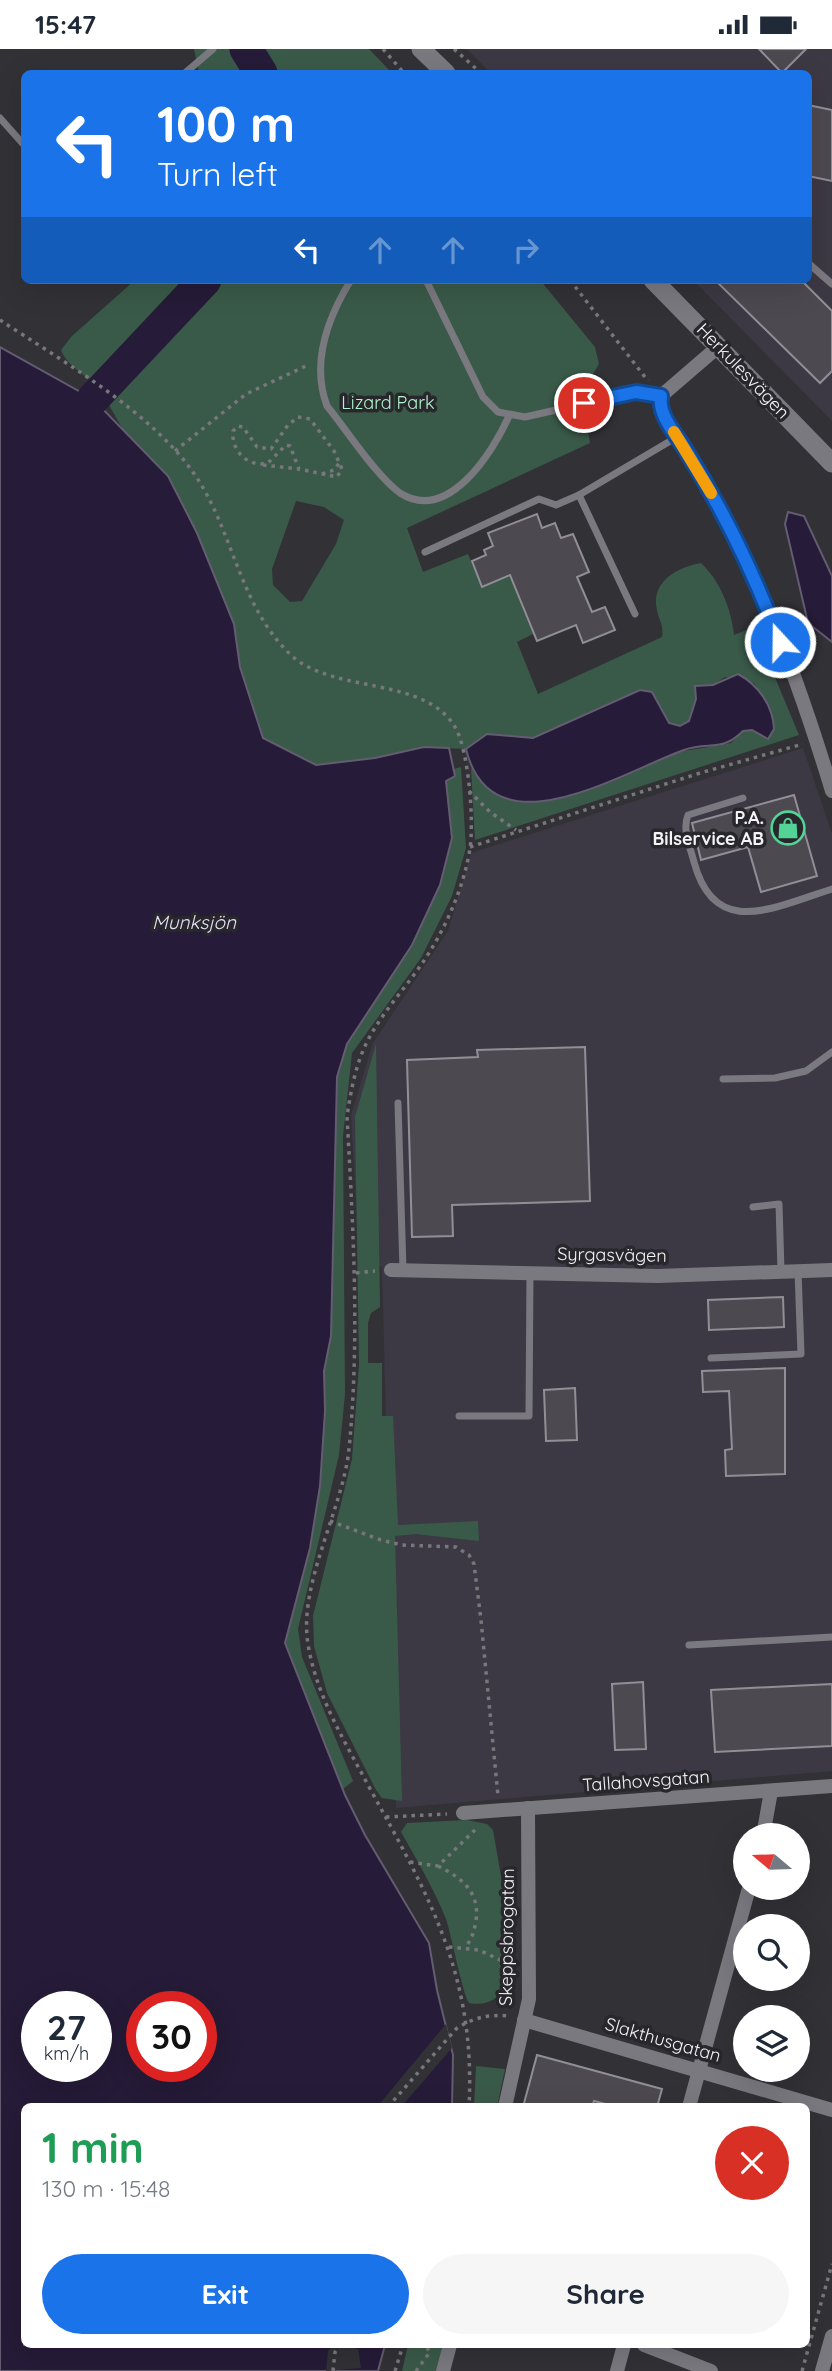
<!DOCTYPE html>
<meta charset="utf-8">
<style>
body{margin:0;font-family:Quicksand,sans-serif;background:#f6f6f7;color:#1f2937;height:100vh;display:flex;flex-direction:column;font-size:26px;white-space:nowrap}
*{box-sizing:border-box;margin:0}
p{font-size:23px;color:#747a83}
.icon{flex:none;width:38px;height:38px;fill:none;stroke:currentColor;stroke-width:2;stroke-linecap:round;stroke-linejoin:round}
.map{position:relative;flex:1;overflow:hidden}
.side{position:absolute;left:21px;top:2054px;width:789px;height:245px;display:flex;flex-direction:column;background:#fff;border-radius:10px;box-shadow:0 7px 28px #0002}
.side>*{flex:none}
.hud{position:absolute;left:21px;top:21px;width:791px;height:214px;border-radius:10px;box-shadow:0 7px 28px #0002;background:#1a73e8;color:#fff;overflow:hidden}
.needle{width:46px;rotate:289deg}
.buttons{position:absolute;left:733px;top:1774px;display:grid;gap:14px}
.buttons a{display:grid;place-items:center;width:77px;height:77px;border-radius:50%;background:#fff;box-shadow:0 7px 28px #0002;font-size:35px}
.speed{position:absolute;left:21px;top:1942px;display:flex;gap:14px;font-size:35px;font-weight:700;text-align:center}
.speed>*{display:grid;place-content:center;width:91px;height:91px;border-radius:50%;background:#fff;box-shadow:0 7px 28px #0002;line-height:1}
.speed small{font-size:18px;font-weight:400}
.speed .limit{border:10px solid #d22;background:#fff;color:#111}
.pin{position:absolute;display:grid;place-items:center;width:60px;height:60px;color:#fff;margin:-30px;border:4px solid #fff;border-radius:50%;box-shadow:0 2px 7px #0007}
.me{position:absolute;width:77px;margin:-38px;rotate:339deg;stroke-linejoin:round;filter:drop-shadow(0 0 5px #0008)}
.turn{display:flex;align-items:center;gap:24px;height:147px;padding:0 21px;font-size:32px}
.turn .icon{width:91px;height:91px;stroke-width:2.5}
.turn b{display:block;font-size:49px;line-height:60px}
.lanes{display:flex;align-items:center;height:66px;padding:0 21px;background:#0003;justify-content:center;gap:35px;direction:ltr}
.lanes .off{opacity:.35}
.round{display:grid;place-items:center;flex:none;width:74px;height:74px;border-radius:37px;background:#f6f6f7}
.overview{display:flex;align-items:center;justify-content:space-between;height:119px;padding:0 21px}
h1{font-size:42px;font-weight:700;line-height:52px;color:#1e9e55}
.primary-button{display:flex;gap:14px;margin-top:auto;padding:14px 21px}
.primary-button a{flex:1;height:80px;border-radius:42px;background:#1a73e8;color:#fff;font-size:28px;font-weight:700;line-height:80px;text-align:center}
.primary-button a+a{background:#f6f6f7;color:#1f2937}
.status{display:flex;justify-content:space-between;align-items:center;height:49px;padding:0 35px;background:#fff;direction:ltr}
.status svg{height:19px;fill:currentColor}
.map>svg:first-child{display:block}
</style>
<div class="status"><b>15:47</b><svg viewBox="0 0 49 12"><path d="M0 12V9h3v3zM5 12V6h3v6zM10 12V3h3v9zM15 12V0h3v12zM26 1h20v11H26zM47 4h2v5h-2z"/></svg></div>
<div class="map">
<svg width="832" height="2322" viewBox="0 0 832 2322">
<rect width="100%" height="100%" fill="#323136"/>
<!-- built -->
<g fill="#3c3944">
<polygon points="467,0 832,0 832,372 693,231 808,231 808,24 491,24"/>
<polygon points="803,699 832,785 832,1722 396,1759 382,1217 360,1218 351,1066 373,994 448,882 471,804"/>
</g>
<!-- green -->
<g fill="#3a5a49" fill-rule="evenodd">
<polygon points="194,0 369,0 392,24 199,24"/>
<path d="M 135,231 L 540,231 L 595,298 L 599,315 L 590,330 L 574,335 L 581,344 L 590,394 L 407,479 L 423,523 L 468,505 L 479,531 L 506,519 L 533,585 L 517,593 L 538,645 L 662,588 C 664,576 659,572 657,561 C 650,533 678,518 701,514 C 721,533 731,560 734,586 L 754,578 L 799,686 L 475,791 L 471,719 L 484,733 L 722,696 L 731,694 L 743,682 L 752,681 L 768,690 L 770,661 L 754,634 L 725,628 L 713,636 L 695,637 L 696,650 L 689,672 L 680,677 L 669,674 L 656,650 L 621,649 L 533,689 L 487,685 L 466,700 L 424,698 L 375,709 L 316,716 L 263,689 L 240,618 L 234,575 L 197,484 L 168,427 L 126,386 L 109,356 L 115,349 C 100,336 67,319 61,301 L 72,287 ZM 296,452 L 324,458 L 344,471 L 336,495 L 302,552 L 290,553 L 273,536 L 272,520 Z"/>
<polygon points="461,718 466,799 452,847 421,909 352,1004 343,1087 345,1345 339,1406 298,1580 302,1608 353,1732 343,1740 285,1594 310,1499 320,1437 325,1362 324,1322 331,1287 337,1028 347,995 412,896 440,836 452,789 446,731 455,727 454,720"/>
<polygon points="376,995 380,1258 371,1264 368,1274 368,1314 382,1314 382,1367 393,1367 398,1476 478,1472 479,1492 416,1485 395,1487 402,1752 382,1749 376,1741 327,1644 314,1597 313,1567 352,1410 359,1316 355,1068"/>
<path d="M 467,1771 L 487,1775 L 493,1781 L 507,1862 L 513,1867 C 511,1897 518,1963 469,1954 C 462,1943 452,1888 446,1870 C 434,1840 417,1811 401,1783 L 407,1774 Z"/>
<polygon points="476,2017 505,2020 497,2058 474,2058"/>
<polygon points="408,2296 443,2296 436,2322 402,2322"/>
</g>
<!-- water -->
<g fill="#261b38" stroke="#645c71" stroke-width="2" fill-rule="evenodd">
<path d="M 0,298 L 93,350 L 168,427 L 197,484 L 234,575 L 240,618 L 263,689 L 316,716 L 375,709 L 424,698 L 449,699 L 455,727 L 446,732 L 452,789 L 440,836 L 412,896 L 347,995 L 337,1028 L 331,1287 L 324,1322 L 325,1362 L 320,1437 L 310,1499 L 285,1594 L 345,1746 L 365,1786 L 429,1894 L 437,1941 L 453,2006 L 452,2058 L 24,2058 L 24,2296 L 385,2296 L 378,2322 L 0,2322 ZM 37,1958 L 96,1958 L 96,2018 L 37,2018 ZM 142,1958 L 201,1958 L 201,2018 L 142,2018 Z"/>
<polygon points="788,463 804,467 832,527 832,593 808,574 785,475"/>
<path d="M 738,625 C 758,636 773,656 774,680 L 768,690 L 752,681 L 743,682 C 721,704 709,692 684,701 C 624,722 492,807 466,700 L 487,685 L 533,689 L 640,641 L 652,643 L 669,674 L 680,677 L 689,672 L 696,650 L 695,637 L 713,636 Z"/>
</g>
<!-- pier -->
<g fill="#323136">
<polygon points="446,1975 452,1999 401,2058 377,2058"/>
<polygon points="333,2296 354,2296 354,2299 358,2300 361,2319 326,2322 328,2302"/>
</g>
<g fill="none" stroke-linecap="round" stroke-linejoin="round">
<!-- river -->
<g stroke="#261b38" stroke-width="33">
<polyline points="246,0 261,24"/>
<polyline points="93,350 205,231"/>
</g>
</g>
<!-- building -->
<g fill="#4c4a50" stroke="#918f96" stroke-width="2">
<polygon points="759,0 806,0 782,24"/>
<polygon points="808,56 832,61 832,132 808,127"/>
<polygon points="715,231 801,231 832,262 832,322 820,334"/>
<polygon points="537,465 542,479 555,474 561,489 573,485 589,523 577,528 592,563 605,558 615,581 583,594 576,576 537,592 510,526 482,538 472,512 486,506 484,501 493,497 488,484"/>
<polygon points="794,746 817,827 761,843 748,798 701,811 692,774"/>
<polygon points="585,998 590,1152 452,1156 453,1187 412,1188 407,1011 478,1008 477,1001"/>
<polygon points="783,1248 784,1278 709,1281 708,1251"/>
<polygon points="785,1319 785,1425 726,1427 725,1401 732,1400 729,1342 703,1343 702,1322"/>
<polygon points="575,1339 577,1391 546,1392 544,1341"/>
<polygon points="643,1633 646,1700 615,1701 612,1635"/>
<polygon points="832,1635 832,1697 715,1703 711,1641"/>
<polygon points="537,2006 662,2040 657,2058 617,2058 594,2052 592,2058 523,2058"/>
</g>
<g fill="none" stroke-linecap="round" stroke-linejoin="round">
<!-- path -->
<g stroke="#78777c" stroke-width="3.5" stroke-dasharray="3.5 5" stroke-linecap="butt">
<polyline points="383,0 404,24"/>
<polyline points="454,0 481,24"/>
<polyline points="570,231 648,332"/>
<path d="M 0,271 C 62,312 152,363 195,426 C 234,483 239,558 292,607 C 335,645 424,627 455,678 C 469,702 474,772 470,799 C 464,839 444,883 421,916 C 403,942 380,966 366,995 C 355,1018 351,1042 347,1067 C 353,1178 360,1288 349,1400 C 343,1460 298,1535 308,1595 C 316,1646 344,1691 368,1736 C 429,1847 476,1927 469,2058"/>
<path d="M 298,368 L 310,370 L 334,402 L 342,420 L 337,428 L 299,420 L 290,397 L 286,396 L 268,414 C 248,419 231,402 233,382 L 238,377 L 243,378 L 257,398 L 271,400 L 288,376 Z"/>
<polyline points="175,402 246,345 308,316"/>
<polyline points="263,416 299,420"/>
<polyline points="322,425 334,421 340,413"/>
<polyline points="469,742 490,763 516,781"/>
<polyline points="470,798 700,724 803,695"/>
<polyline points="356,1224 375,1222"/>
<polyline points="330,1472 381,1491 402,1496 456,1498 469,1506 474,1515 481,1571 498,1747"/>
<polyline points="386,1768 447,1765"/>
<polyline points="410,1813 438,1817 477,1779"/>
<path d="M 438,1817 C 462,1829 480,1843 476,1872 C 474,1882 472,1891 465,1898"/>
<polyline points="449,1898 479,1901 513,1917"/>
<path d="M 388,2058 L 456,1980 C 472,1969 488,1965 509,1967"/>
<polyline points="333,2322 335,2303 340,2296"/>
<polyline points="395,2322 403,2296"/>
<polyline points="416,2322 430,2303 425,2296"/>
<polyline points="802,2322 832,2215"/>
</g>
<!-- service -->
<g stroke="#7b7980" stroke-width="7">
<polyline points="185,24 213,0"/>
<polyline points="0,69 24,96"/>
<polyline points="808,214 832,235"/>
<path d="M 351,231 C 328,268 311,314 327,357 C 346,380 377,428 400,444 C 448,475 493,403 509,367"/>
<polyline points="426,231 483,348 498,363 525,368 636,343 661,347"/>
<polyline points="579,446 635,565"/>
<polyline points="425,503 539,450 556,456 579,446 677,388"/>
<path d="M 743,749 L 688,766 C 682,781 690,797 694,813 C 715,892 776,857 832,840"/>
<polyline points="723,1030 775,1029 806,1022 832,1003"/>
<polyline points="398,1054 403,1221"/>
<polyline points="753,1158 779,1155 781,1222"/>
<polyline points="711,1309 801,1305 798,1222"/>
<polyline points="459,1367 529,1367 530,1224"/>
<polyline points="689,1596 832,1588"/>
</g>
<!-- minor -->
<g stroke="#7b7980" stroke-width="14">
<path d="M 719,297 L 661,347 C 658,371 697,417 709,441 C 727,475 747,510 762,546 C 789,609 812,676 832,742"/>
<polyline points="391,1221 658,1227 832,1221"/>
<polyline points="463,1764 832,1737"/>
<polyline points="763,1787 771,1742"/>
<polyline points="524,1971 832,2061"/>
<polyline points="505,2058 529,1950 528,1759"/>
<polyline points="689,2058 749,1839"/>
<polyline points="644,2296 711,2322"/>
<polyline points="443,2322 450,2296"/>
<polyline points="617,2322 624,2296"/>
<polyline points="822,2322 832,2287"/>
</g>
<!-- secondary -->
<g stroke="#7b7980" stroke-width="19">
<polyline points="421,0 446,24"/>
<polyline points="653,231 832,414"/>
</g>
</g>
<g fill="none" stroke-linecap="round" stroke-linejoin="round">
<defs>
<path id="route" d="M 584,354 L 636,343 L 661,347 C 658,366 675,384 685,400 C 723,460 755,527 780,593"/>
</defs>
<!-- route casing -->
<use href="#route" stroke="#114b97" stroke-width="18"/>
<!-- route -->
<use href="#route" stroke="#1a73e8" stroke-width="12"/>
<!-- slow -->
<polyline stroke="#f59e0b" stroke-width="12" points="674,383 711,444"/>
</g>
<!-- icons -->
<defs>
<symbol id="shop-ring" viewBox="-11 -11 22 22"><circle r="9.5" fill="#28272c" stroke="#53d396" stroke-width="1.5"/><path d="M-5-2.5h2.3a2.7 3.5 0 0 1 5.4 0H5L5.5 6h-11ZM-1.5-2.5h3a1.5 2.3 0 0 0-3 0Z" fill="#53d396"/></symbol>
</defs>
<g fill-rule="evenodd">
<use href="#shop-ring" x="769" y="760" width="38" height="38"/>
</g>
<g text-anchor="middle" stroke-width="7" stroke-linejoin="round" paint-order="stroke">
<!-- street labels -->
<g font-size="18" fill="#f4f3f7" stroke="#28272c">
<text transform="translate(743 322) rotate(46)" y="6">Herkulesvägen</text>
<text transform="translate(612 1206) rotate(1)" y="6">Syrgasvägen</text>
<text transform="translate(646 1732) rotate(-4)" y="6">Tallahovsgatan</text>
<text transform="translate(507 1888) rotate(-89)" y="6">Skeppsbrogatan</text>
<text transform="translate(663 1991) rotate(16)" y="6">Slakthusgatan</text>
</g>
<!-- park labels -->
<g font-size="18" fill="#b1f4ce" stroke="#28272c">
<text x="388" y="360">Lizard Park</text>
</g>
<!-- poi labels -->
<g font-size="18" font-weight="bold" fill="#f4f3f7" stroke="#28272c" text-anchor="end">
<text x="764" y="775">P.A.<tspan x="764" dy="21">Bilservice AB</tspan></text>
</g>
<!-- water labels -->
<g font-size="19" font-style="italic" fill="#e7e0f8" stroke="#28272c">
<text x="194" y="880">Munksjön</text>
</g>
</g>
</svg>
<div class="buttons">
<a><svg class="needle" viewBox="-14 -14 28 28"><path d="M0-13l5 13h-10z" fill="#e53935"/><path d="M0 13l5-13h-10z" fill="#747a83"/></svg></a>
<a><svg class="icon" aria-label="search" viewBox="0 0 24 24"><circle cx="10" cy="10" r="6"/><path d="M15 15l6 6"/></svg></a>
<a><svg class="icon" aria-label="layers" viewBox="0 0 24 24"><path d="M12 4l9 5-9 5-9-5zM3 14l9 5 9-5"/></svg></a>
</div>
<div class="speed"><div>27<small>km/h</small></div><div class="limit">30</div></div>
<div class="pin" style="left:584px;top:354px;background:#d93025"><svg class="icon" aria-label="arrive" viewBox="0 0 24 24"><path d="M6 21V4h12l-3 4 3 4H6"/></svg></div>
<svg class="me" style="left:780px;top:593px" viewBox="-20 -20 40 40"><circle r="17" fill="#1a73e8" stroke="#fff" stroke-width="3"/><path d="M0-11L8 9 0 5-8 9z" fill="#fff"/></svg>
<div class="hud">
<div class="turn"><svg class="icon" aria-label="left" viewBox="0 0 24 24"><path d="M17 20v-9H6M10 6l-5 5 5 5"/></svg><div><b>100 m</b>Turn left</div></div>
<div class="lanes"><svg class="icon" aria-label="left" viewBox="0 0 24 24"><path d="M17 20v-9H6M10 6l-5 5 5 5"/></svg><svg class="icon off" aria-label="ahead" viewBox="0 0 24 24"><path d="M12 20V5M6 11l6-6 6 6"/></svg><svg class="icon off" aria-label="ahead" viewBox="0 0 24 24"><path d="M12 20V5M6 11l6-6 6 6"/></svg><svg class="icon off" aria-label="right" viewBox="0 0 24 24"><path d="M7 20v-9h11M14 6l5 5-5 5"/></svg></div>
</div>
<section class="side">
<div class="overview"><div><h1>1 min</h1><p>130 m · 15:48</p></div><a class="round" style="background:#d93025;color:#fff"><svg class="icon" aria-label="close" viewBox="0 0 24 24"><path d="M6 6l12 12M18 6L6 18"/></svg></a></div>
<div class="primary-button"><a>Exit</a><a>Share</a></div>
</section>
</div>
